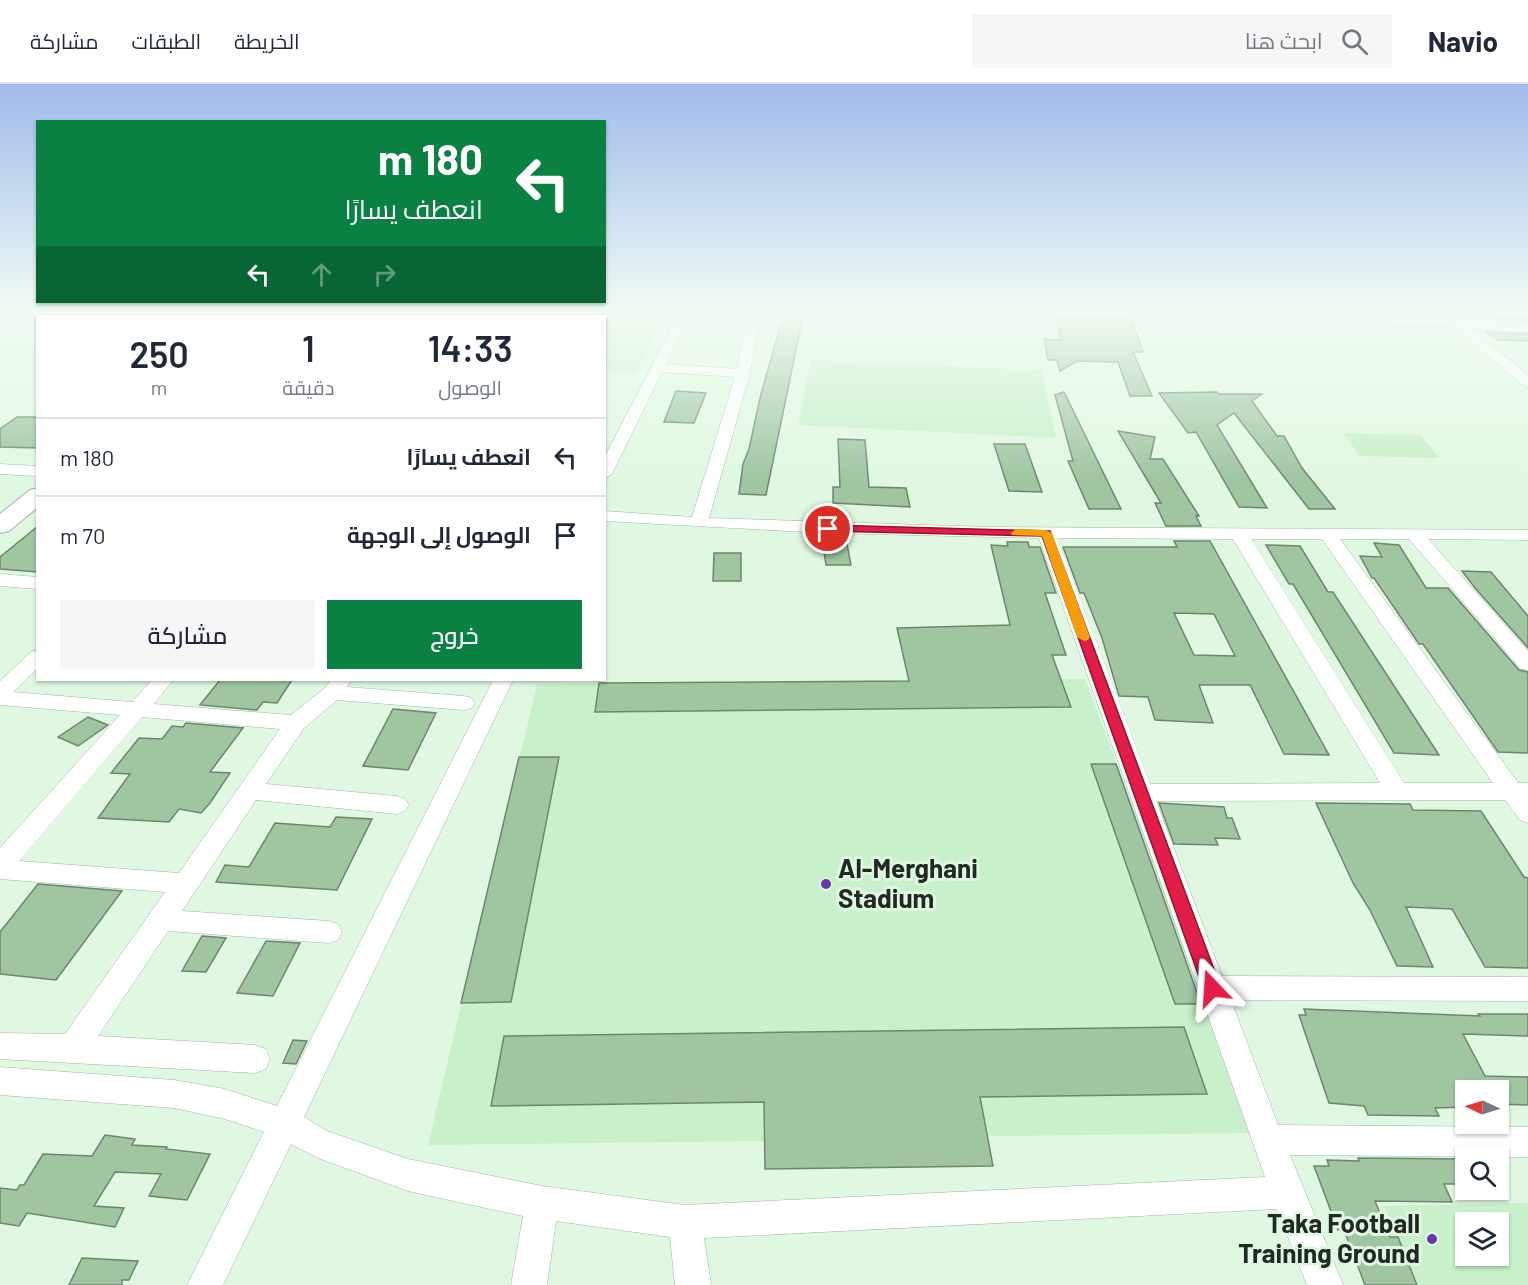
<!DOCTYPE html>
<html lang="ar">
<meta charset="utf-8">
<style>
body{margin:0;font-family:Barlow,Cairo,sans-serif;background:#f6f6f7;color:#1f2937;direction:rtl;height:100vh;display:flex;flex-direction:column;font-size:22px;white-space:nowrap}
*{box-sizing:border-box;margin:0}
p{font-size:20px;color:#747a83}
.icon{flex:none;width:33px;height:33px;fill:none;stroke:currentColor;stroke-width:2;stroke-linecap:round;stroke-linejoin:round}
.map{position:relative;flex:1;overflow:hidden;direction:ltr}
.drawer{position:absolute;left:36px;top:231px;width:570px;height:366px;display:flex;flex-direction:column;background:#fff;border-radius:0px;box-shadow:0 2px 4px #0004;direction:rtl}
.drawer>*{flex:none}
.top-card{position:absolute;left:36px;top:36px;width:570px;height:183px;border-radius:0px;box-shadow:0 2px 4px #0004;direction:rtl;background:#0b8043;color:#fff;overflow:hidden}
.needle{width:39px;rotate:274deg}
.tools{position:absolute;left:1455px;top:996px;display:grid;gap:12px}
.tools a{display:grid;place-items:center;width:54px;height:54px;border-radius:0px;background:#fff;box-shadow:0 2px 4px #0004;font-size:30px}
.pin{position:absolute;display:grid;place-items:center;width:51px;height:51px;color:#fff;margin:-26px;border:3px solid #fff;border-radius:50%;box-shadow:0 2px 6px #0007}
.me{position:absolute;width:66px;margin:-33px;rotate:340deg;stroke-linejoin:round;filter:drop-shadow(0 0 4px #0008)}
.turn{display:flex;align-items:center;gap:21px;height:126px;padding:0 24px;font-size:27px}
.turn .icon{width:78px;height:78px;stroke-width:2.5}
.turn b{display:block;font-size:42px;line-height:51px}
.lanes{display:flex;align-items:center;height:57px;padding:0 24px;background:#0003;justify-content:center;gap:30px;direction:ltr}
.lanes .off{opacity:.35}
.eta{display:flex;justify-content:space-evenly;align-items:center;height:102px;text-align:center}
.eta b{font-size:36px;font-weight:600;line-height:42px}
.primary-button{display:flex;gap:12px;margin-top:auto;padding:12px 24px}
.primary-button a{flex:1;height:69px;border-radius:0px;background:#0b8043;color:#fff;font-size:24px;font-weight:600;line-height:69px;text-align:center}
.primary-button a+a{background:#f6f6f7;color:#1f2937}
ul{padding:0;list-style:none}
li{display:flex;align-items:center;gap:18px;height:78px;padding:0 24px;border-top:2px solid #e0e1e3}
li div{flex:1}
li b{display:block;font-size:22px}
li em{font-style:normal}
header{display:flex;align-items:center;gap:36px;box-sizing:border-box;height:84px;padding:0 30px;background:#fff;border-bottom:2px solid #e0e1e3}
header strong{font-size:28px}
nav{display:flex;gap:33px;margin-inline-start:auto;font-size:21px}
.search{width:420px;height:54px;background:#f6f6f7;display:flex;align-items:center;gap:15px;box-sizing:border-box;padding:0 21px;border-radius:0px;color:#747a83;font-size:22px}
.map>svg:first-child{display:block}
</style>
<header>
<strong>Navio</strong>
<div class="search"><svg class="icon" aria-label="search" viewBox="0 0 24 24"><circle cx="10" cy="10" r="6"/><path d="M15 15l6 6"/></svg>ابحث هنا</div>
<nav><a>الخريطة</a><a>الطبقات</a><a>مشاركة</a></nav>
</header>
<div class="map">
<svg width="1528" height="1201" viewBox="0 0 1528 1201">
<rect width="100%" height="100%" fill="#e0f8e1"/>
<!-- green -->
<g fill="#c8f0ca" fill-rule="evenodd">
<polygon points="292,228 667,228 636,289 605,288 604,232 287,232"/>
<polygon points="811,276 1042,286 1056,354 798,341"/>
<polygon points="1343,349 1420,351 1439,374 1360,372"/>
<polygon points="1085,595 1256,1049 987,1052 993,1082 765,1085 764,1057 428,1061 537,600"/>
<path d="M 1528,1119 L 1528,1201 L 1419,1201 L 1384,1122 ZM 1466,1138 L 1498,1138 L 1498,1172 L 1466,1172 Z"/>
</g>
<!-- building -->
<g fill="#9fc5a1" stroke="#6f8570" stroke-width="1.5" fill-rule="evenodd">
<polygon points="1098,228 1129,228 1143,268 1133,268 1152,312 1130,312 1118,278 1077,277 1060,287 1057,276 1048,276 1044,255 1061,256 1056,231 1100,233"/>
<polygon points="1491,228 1528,228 1528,236 1497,234"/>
<polygon points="782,236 802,237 766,411 739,410 743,380 749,365 761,310"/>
<polygon points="1487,248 1528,250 1528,257 1497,256"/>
<polygon points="676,307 706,309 694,339 664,338"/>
<polygon points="1064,308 1121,425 1089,425 1068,377 1073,377 1055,311"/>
<polygon points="1217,308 1219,310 1262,310 1252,317 1277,352 1284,352 1302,384 1335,425 1309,425 1234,329 1217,341 1267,424 1239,423 1196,348 1188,349 1159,309"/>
<polygon points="17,333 38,333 38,364 0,363 0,345"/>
<polygon points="1118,347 1155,353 1150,375 1163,375 1199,432 1196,432 1201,442 1166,442 1155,419 1161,419"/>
<polygon points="838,355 865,356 869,403 906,404 910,423 833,419 833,403 840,403"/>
<polygon points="994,360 1025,360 1042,408 1009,407"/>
<polygon points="38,442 38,488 0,485 0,473"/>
<polygon points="822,455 846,455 851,481 826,481"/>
<path d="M 1174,457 L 1210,457 L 1329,671 L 1284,670 L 1250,601 L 1199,601 L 1213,639 L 1155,636 L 1148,613 L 1119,612 L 1102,554 L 1084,509 L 1080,509 L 1063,463 L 1177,463 ZM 1174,529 L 1214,530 L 1235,572 L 1194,571 Z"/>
<polygon points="1007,458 1028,458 1029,463 1040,463 1056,509 1045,509 1066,571 1052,571 1071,623 595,628 599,599 909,597 897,544 1010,541 991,461 1008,462"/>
<polygon points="1374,459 1399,461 1426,504 1448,504 1519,586 1528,588 1528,669 1498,668 1423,560 1419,560 1374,494 1372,494 1360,472 1382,473"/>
<polygon points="1266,461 1300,462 1328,508 1333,508 1439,671 1394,669 1293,500 1289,500"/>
<polygon points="714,469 741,469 741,497 713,497"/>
<polygon points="1462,487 1491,488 1528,532 1528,564 1475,504"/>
<polygon points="220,596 292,596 277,619 263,618 257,626 200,621"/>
<polygon points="393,625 436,629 408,686 363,682"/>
<polygon points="88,633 108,641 78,662 58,653"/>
<polygon points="186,639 243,644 210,688 230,689 210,719 201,729 179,725 169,738 98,734 130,690 111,689 139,654 162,655 172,642 183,643"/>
<polygon points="519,673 559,673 511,918 461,919"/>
<polygon points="1091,680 1116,680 1201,920 1175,920"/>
<polygon points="1159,719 1224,723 1227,734 1232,734 1240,755 1215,754 1218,761 1174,760"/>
<polygon points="1316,719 1410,720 1413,726 1481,727 1524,793 1528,794 1528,884 1485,883 1452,825 1406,823 1433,883 1397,882 1370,826 1353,799"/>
<polygon points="336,733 372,735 337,806 216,798 225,781 249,783 275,739 330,743"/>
<polygon points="38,800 122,807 56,896 0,890 0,848"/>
<polygon points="202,852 226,854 206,888 182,887"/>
<polygon points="266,857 300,859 273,912 237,909"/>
<polygon points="1304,925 1480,932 1478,930 1528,930 1528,952 1463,950 1485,992 1528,993 1528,1021 1498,1020 1498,1006 1466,1006 1466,1023 1435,1024 1439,1032 1368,1031 1364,1022 1329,1019 1299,931 1306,931"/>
<polygon points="1184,943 1207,1010 980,1013 993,1082 765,1085 764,1018 491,1022 504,952"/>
<polygon points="293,956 307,957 296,980 283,979"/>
<polygon points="105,1051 135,1055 132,1061 167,1063 166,1065 210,1070 187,1116 149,1112 161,1090 115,1088 94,1122 124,1124 115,1143 27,1129 19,1142 0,1139 0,1104 17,1106 20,1101 24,1101 43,1070 92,1072"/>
<polygon points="1358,1074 1466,1075 1466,1100 1444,1100 1452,1118 1375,1117 1390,1153 1398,1153 1417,1201 1365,1201 1344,1146 1338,1146 1314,1082 1329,1082 1327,1076 1359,1077"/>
<polygon points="82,1174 138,1177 129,1196 122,1196 122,1201 69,1201"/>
</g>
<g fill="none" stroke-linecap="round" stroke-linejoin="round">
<defs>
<g id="street">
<path d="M 680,228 L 692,228 L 666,280 L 737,285 L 749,228 L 761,228 L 750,289 L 709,434 L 990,443 L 1528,446 L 1528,456 L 1428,455 L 1528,567 L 1528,586 L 1521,585 L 1409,455 L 1340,455 L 1518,699 L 1528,699 L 1528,739 L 1520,736 L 1505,716 L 1156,717 L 1222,892 L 1528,893 L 1528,917 L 1231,916 L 1278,1041 L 1528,1043 L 1528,1073 L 1290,1071 L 1343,1201 L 1307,1201 L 1277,1125 L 704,1154 L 711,1201 L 675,1201 L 670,1153 L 556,1137 L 547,1201 L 511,1201 L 523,1132 L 408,1107 L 318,1074 L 291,1060 L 223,1201 L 187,1201 L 264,1048 L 225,1035 L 174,1024 L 0,1011 L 0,983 L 174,996 L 225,1005 L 277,1022 L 493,596 L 513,596 L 304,1033 L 327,1047 L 408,1075 L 542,1102 L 685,1121 L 1265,1093 L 1039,454 L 825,449 L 604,437 L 604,427 L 692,433 L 735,293 L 662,288 L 612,390 L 604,395 L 604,374 ZM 1057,454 L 1233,455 L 1380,699 L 1150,700 ZM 1251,455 L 1322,455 L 1493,699 L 1404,699 Z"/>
<polygon points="1475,228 1488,228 1501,241 1495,245 1491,244"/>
<polygon points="1456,235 1460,236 1528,291 1528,302 1523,301 1452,242 1450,239 1452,236"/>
<polygon points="0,380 38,382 38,392 0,390"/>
<polygon points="0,490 38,493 38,505 0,502"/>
<path d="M 38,566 L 38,584 L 13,608 L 132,618 L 152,596 L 173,596 L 154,620 L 291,631 L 325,604 L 331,596 L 351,596 L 347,603 L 464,612 L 472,614 L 475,619 L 472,624 L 464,626 L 337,616 L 304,644 L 266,700 L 397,712 L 405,715 L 409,721 L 405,727 L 397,730 L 256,716 L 182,827 L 329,837 L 338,840 L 342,848 L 338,856 L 329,859 L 168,847 L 98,952 L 255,961 L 266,965 L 270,975 L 266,985 L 255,989 L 0,975 L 0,949 L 65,950 L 165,808 L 0,795 L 0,764 L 120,631 L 0,621 L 0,597 L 31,568 ZM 142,633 L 280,645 L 179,789 L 19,777 Z"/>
</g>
<g id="secondary">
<polygon points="250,228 270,228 266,232 247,232"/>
<polygon points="1263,228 1366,228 1528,238 1528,248 1272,233 1266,232"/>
<polygon points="38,404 38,423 9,447 0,449 0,430 30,406"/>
</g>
</defs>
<!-- street casing -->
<use href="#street" stroke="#a1b8a2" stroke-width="1"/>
<!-- secondary casing -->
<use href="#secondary" stroke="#a1b8a2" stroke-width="2"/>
<!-- street -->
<use href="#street" fill="#fff" fill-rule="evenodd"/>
<!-- secondary -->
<use href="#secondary" fill="#fff" fill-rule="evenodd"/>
</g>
<!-- sky -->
<linearGradient id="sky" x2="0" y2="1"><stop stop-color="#a0bbed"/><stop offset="0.58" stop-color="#f1fcf2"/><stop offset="1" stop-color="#f1fcf2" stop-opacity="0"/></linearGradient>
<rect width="1528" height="396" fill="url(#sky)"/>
<!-- route -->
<polygon fill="#e11d48" stroke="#92132f" stroke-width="1.5" points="828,441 1050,447 1221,904 1218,909 1212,911 1205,909 1203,904 1042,452 824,447 822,445"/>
<!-- slow -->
<polygon fill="#f59e0b" points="1016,445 1046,446 1052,449 1090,553 1088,556 1084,557 1077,553 1042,452 1012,451 1011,449"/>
<!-- markers -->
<g fill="#6835ac" stroke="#e0f8e1" stroke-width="2">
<circle cx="826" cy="800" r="6"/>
<circle cx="1432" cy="1155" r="6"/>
</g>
<g text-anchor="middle" stroke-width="6" stroke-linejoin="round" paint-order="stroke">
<!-- near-poi labels -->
<g font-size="26" font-weight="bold" fill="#212a22" stroke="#e0f8e1" text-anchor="start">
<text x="838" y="794">Al-Merghani<tspan x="838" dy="30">Stadium</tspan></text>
<text x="1420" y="1149" text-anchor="end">Taka Football<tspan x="1420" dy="30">Training Ground</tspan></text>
</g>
</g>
</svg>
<div class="tools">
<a><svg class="needle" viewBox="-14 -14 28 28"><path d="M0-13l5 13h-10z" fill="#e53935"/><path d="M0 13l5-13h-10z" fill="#747a83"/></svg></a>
<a><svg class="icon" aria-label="search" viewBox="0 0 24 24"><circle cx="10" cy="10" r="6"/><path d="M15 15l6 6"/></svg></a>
<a><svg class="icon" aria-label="layers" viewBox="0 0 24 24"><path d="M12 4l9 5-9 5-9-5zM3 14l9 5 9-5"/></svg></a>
</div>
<div class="pin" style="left:828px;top:445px;background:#d93025"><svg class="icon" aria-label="arrive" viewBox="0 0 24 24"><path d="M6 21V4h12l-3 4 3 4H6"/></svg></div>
<svg class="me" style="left:1212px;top:904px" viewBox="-20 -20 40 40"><path d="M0-17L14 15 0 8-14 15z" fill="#e11d48" stroke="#fff" stroke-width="4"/></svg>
<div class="top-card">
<div class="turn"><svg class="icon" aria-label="left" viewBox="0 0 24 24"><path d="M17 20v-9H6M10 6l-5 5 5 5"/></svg><div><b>180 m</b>انعطف يسارًا</div></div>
<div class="lanes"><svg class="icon" aria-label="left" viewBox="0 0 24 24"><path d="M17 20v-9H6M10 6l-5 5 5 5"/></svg><svg class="icon off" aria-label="ahead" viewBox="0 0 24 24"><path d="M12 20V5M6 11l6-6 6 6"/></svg><svg class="icon off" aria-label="right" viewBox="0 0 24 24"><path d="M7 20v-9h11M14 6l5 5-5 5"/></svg></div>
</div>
<section class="drawer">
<div class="eta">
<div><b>14:33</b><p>الوصول</p></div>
<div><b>1</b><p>دقيقة</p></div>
<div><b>250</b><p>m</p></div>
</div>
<ul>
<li><svg class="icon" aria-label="left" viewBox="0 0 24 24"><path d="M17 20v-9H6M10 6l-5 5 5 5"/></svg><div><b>انعطف يسارًا</b></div><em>180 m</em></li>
<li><svg class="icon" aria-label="arrive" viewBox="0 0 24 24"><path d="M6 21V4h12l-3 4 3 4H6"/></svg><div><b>الوصول إلى الوجهة</b></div><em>70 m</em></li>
</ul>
<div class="primary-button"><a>خروج</a><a>مشاركة</a></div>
</section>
</div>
